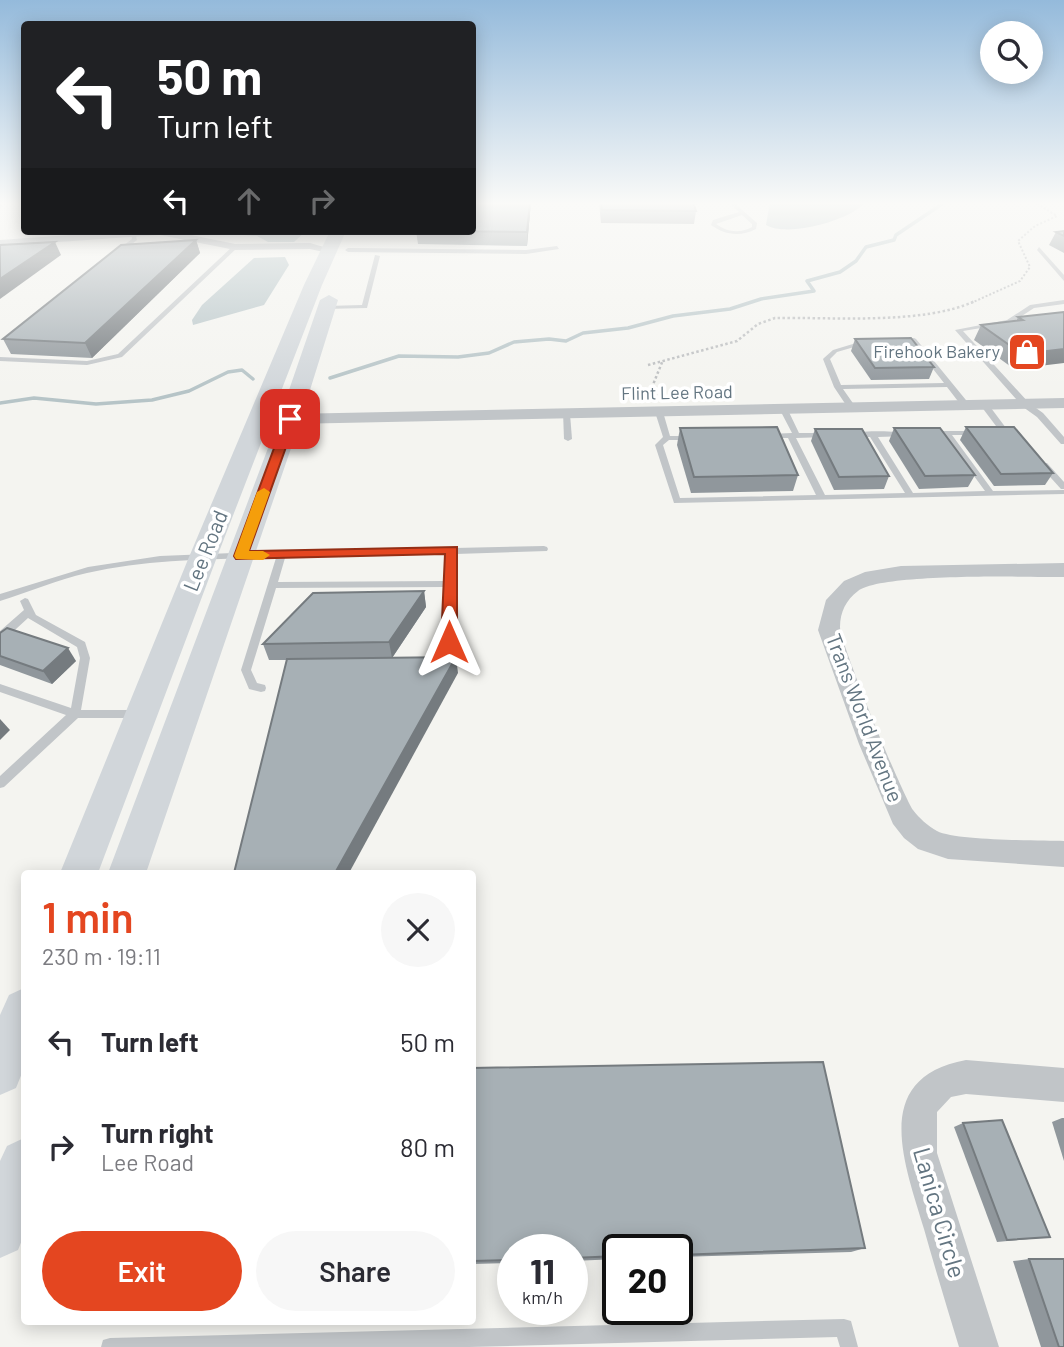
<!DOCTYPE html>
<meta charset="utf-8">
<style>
body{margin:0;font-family:Barlow,sans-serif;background:#f7f7f7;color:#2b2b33;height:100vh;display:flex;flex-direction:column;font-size:26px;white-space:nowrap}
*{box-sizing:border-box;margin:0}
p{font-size:23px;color:#7c7c81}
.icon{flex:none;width:38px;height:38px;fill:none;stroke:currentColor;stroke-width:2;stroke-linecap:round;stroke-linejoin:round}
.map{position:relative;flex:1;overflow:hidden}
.side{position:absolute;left:21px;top:870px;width:455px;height:455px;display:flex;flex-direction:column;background:#fff;border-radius:7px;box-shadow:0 4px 18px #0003}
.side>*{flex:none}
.banner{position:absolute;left:21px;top:21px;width:455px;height:214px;border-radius:7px;box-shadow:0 4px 18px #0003;background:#202124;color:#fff;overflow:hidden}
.tools{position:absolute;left:980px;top:21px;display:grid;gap:14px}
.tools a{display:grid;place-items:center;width:63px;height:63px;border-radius:50%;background:#fff;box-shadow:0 4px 18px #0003;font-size:35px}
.speed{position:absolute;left:497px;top:1234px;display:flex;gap:14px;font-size:35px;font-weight:700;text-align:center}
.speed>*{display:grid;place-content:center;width:91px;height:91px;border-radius:50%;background:#fff;box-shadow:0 4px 18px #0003;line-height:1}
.speed small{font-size:18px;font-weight:400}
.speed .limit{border:4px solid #111;border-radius:10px;background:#fff;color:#111}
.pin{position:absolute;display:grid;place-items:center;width:60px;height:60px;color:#fff;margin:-30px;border-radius:14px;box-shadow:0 4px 10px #0006}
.me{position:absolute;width:77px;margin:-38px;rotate:0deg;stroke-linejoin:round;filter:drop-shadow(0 0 5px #0008)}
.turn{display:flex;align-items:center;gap:24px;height:147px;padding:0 21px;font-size:32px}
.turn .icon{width:91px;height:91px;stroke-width:2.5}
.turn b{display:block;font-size:49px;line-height:60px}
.lanes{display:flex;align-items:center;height:66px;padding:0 21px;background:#0003;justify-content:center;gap:35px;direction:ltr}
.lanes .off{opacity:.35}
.round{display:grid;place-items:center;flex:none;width:74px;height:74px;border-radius:37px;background:#f7f7f7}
.headline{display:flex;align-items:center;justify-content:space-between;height:119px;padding:0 21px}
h1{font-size:42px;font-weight:600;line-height:52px;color:#e44620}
.cta{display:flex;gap:14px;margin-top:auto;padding:14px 21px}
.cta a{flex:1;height:80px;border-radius:42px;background:#e44620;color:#fff;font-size:28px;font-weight:600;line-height:80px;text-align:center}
.cta a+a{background:#f7f7f7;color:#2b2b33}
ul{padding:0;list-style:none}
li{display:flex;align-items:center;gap:21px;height:105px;padding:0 21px}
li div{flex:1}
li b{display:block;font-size:26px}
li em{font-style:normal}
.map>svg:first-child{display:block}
</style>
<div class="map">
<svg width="1064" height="1347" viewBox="0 0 1064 1347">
<rect width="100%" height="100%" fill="#f4f4f0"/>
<!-- water -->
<g fill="#b6c4c7">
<path d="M 770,202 L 866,202 C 851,220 788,238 766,225 Z"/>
<polygon points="231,231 305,231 305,232 294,242 268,242 257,236 230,234"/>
<polygon points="285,257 289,265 264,305 193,325 192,320 202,305 254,258"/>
</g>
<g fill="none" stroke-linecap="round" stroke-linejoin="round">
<!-- stream -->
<g stroke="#b6c4c7" stroke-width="3.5">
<polyline points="330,378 399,356 458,357 489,353 514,342 549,339 566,341 583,333 628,328 673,316 730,309 761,299 814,291 807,281 840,272 856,261 866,247 894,240 896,235 945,202"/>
<polyline points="0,403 34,398 96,404 152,400 189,391 228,372 242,370 253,379"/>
</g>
<!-- path-far1 -->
<polyline stroke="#bbbdbf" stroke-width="2" stroke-dasharray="2 2" stroke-linecap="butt" points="971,303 1020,281 1030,267 1018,241 1035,226 1057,216 1034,202"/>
<!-- path -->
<g stroke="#bbbdbf" stroke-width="2.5" stroke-dasharray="2.5 2.5" stroke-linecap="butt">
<path d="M 648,365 L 737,341 L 758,324 L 775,318 C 832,317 924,325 975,301"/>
<polyline points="648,397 663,360"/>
</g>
<!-- lane -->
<g fill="#c1c5c8" fill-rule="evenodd">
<polygon points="0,202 3,202 2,207 0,208"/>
<path d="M 728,202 L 733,202 L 757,223 L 756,229 C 740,237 725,235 711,225 L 713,220 L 739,212 ZM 742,215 L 752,224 L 752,227 C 739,234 727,232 716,224 Z"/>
<polygon points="131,232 135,232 137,240 119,254 115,254 115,252 132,239"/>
<polygon points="233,246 238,247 122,357 87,365 0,361 0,357 87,361 118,354"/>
<polygon points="557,246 559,249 526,254 348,252 345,250 348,248 526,250"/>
<polygon points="1039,247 1064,275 1064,281 1037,250"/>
<polygon points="375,255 380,256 367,308 324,309 324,307 326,306 362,305"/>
<polygon points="1064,300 1064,304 1034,308 1011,323 963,331 1029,403 1043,413 1064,437 1064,444 1061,444 1037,417 1023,407 955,330 1007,320 1030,305"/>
<polygon points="914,338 916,339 970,405 970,409 964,409 947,387 843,389 857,409 850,411 834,387 823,359 824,358 833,350 866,340 869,342 868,343 837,352 830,359 841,385 944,383 912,342 900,343 897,341 900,339"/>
<polygon points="982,404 988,404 1009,432 1008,434 996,434 996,430 999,430 981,406"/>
<path d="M 781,408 L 787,408 L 799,433 L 826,433 L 830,435 L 826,437 L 796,438 L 825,495 L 905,493 L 870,437 L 852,437 L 848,435 C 861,429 890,432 906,432 L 910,434 L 906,436 L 878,437 L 913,493 L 985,491 L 944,435 L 930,435 L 930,431 L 979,431 L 979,435 L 952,435 L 993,491 L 1064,490 L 1064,494 L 674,503 L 655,445 L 663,437 L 655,412 L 659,410 L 663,412 L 670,436 L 689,436 L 693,438 L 689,440 L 669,440 L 663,445 L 680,498 L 816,495 L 788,438 L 768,438 L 764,436 L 768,434 L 792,433 L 780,410 Z"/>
<polygon points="563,412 570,414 572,439 568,441 564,439"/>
<polygon points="1041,463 1047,463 1064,482 1064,489 1061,489 1041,467"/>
<path d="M 544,546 L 547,547 L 548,549 L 547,551 L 456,554 L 454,584 L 454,642 L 449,646 L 444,642 L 444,587 L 276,588 L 251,670 L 257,683 L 265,685 L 266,688 L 265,691 L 261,692 L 249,689 L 241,670 L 276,558 C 213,559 149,559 87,573 C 57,580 29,592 0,601 L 0,594 L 88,567 L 160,556 L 233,553 ZM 447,554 L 445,581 L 278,582 L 285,558 Z"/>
<polygon points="25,598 28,599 36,615 85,642 90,658 81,710 139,710 143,711 144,714 143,717 139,718 78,718 4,787 0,788 0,776 66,715 0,692 0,684 71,708 80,658 77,647 28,618 4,640 0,641 0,631 24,610 20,601"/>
<polygon points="844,1319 851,1321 858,1347 840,1347 837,1337 469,1347 101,1347 103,1340 110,1338"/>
</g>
<!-- street -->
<g fill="#c1c5c8" fill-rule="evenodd">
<polygon points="126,231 172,231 235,244 310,243 334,250 328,253 310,249 235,250 160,235 0,246 0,240"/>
<polygon points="1064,398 1064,408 290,424 282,419 290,414"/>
<path d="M 1064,563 L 1064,577 C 1027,577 882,573 858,591 C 846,600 840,612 840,627 C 840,643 902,794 913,810 C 919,818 928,826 937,831 C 956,841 1038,840 1064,841 L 1064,867 L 948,859 L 918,849 L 904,838 L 893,824 L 859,744 L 818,630 L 826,600 L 844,581 L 865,572 L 901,566 Z"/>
<path d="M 966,1060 L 1064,1068 L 1064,1102 L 966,1094 L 951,1097 L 937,1112 L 937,1153 L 999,1347 L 959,1347 C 947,1308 935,1268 924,1229 C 905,1164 869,1078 966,1060 Z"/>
</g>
<!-- secondary -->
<g fill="#d1d6da" fill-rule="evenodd">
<polygon points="330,231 346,231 322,285 217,557 98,873 60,873 189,557 304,285"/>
<polygon points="329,295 338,300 301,419 146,873 108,873 279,419 320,300"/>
<polygon points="24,988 24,1068 16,1088 0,1095 0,1015 9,995"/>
<polygon points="24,1138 24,1235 18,1250 0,1258 0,1161 7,1146"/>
</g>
</g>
<!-- wall -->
<g fill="#90979c">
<polygon points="531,202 527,246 418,244 416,231"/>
<polygon points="599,202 693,202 696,211 694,224 601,223"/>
<polygon points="1064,231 1064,253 1049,245 1056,232"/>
<polygon points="196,240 200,253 92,358 11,354 3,339"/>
<polygon points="1064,312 1014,369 974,340 981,325 1016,321 1018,317"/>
<polygon points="855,339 934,367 929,379 871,380 851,351"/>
<polygon points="966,427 1053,473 1045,485 994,486 960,440"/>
<polygon points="680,428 798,475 793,491 691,493 677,445"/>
<polygon points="894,428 975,475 968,487 919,489 889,441"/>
<polygon points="815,429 889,476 884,489 834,490 811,441"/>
<polygon points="424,591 426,607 392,658 458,673 287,660 269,660 263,644"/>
<polygon points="0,633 76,661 52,684 0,665"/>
<polygon points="472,1068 865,1248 851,1252 677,1257 677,1250 618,1250 618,1259 572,1261 572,1250 513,1250 513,1263 472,1264"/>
<polygon points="1062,1118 1064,1118 1064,1161 1052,1122"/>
<polygon points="963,1123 1050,1237 997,1242 954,1127"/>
<polygon points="1029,1259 1064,1347 1041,1347 1013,1261"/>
</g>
<!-- shaded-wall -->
<g fill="#757b7f">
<polygon points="530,202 531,202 527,246 527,232"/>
<polygon points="196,240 200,253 92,358 85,343"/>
<polygon points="55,242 61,255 0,299 0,279"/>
<polygon points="1064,349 1064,363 1014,369 1022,354"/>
<polygon points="424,591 426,607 392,658 389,642"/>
<polygon points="68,648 76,661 52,684 43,671"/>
<polygon points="456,657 458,673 349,873 335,873"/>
<polygon points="0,719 10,730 0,740"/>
</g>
<!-- building -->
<g fill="#a7b0b5" stroke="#757b7f" stroke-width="2">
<polygon points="472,202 530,202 527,232 443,231 472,231"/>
<polygon points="601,202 693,202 696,211 602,210"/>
<polygon points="1064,231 1064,236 1056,232"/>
<polygon points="196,240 85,343 3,339 121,245"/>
<polygon points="55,242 0,279 0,245"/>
<polygon points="1064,312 1064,349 1022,354 981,325 1023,320 1018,317"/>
<polygon points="911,338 934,367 875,368 855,339"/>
<polygon points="777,427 798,475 694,477 680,428"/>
<polygon points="966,427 1014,427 1053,473 1001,474"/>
<polygon points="894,428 940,428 975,475 925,476"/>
<polygon points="815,429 862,429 889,476 839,477"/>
<polygon points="424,591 389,642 263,644 313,593"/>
<polygon points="7,628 68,648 43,671 0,656 0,633"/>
<polygon points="456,657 335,873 234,873 287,659"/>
<polygon points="823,1062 865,1248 677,1255 677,1250 618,1250 618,1256 572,1258 572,1250 513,1250 513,1260 472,1261 472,1068"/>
<polygon points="1002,1120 1050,1237 1007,1240 963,1123"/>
<polygon points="1029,1259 1064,1259 1064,1347 1059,1347"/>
</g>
<!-- sky -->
<linearGradient id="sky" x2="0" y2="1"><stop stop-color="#94badb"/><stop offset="0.52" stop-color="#fafaf8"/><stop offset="1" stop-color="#fafaf8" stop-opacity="0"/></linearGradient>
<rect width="1064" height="391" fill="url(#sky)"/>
<!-- route -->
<polygon fill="#e44620" stroke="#942e15" stroke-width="2" points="286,416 296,419 249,551 457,547 457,642 454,645 444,645 441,642 445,554 236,559 234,556"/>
<!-- slow -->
<polygon fill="#f59e0b" points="264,488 270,492 249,551 263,551 270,555 263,560 236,559 234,556 257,492"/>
<!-- icons -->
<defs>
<symbol id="shop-square" viewBox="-11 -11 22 22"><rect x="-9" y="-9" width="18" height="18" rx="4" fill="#e44620" stroke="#fff"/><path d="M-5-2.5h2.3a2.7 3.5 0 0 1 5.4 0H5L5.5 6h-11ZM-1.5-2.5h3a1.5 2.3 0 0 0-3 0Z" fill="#fff"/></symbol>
</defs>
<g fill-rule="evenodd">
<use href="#shop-square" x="1005" y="330" width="44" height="44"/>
</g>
<g text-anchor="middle" stroke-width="7" stroke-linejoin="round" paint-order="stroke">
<!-- far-poi labels -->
<g font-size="18" fill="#637581" stroke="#fff" text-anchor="end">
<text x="1000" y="358">Firehook Bakery</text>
</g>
<!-- far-street labels -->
<g font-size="18" fill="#637581" stroke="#fff">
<text transform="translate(677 393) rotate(-1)" y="6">Flint Lee Road</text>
</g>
<!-- street labels -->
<g font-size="21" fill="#637581" stroke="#fff">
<text transform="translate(206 551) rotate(-68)" y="7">Lee Road</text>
<text transform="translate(864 718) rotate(69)" y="7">Trans World Avenue</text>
</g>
<!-- near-street labels -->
<g font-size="24" fill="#637581" stroke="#fff">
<text transform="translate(939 1213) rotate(74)" y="8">Lanica Circle</text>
</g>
</g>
</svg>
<div class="tools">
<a><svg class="icon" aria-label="search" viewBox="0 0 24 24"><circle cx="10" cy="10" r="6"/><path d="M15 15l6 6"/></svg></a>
</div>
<div class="speed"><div>11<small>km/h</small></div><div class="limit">20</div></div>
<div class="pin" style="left:290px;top:419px;background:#d93025"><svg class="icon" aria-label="arrive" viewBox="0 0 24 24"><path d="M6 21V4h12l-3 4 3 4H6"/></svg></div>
<svg class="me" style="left:449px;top:642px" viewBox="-20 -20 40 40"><path d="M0-17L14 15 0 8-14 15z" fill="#e44620" stroke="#fff" stroke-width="4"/></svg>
<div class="banner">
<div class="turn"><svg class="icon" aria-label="left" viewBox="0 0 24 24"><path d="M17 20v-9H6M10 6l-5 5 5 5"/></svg><div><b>50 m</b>Turn left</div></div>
<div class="lanes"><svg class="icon" aria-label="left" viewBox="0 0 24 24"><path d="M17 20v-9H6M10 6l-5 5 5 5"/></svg><svg class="icon off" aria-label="ahead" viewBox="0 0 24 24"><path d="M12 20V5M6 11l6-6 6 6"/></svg><svg class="icon off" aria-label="right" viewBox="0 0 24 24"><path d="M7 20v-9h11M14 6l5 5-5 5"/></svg></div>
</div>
<section class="side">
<div class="headline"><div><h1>1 min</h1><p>230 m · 19:11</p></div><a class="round"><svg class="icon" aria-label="close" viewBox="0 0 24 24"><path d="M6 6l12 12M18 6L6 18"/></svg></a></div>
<ul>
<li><svg class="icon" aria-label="left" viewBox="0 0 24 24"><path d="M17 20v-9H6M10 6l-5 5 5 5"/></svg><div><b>Turn left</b></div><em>50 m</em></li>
<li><svg class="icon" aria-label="right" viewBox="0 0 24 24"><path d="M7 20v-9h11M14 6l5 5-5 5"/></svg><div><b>Turn right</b><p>Lee Road</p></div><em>80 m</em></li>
</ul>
<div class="cta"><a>Exit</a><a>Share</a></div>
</section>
</div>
